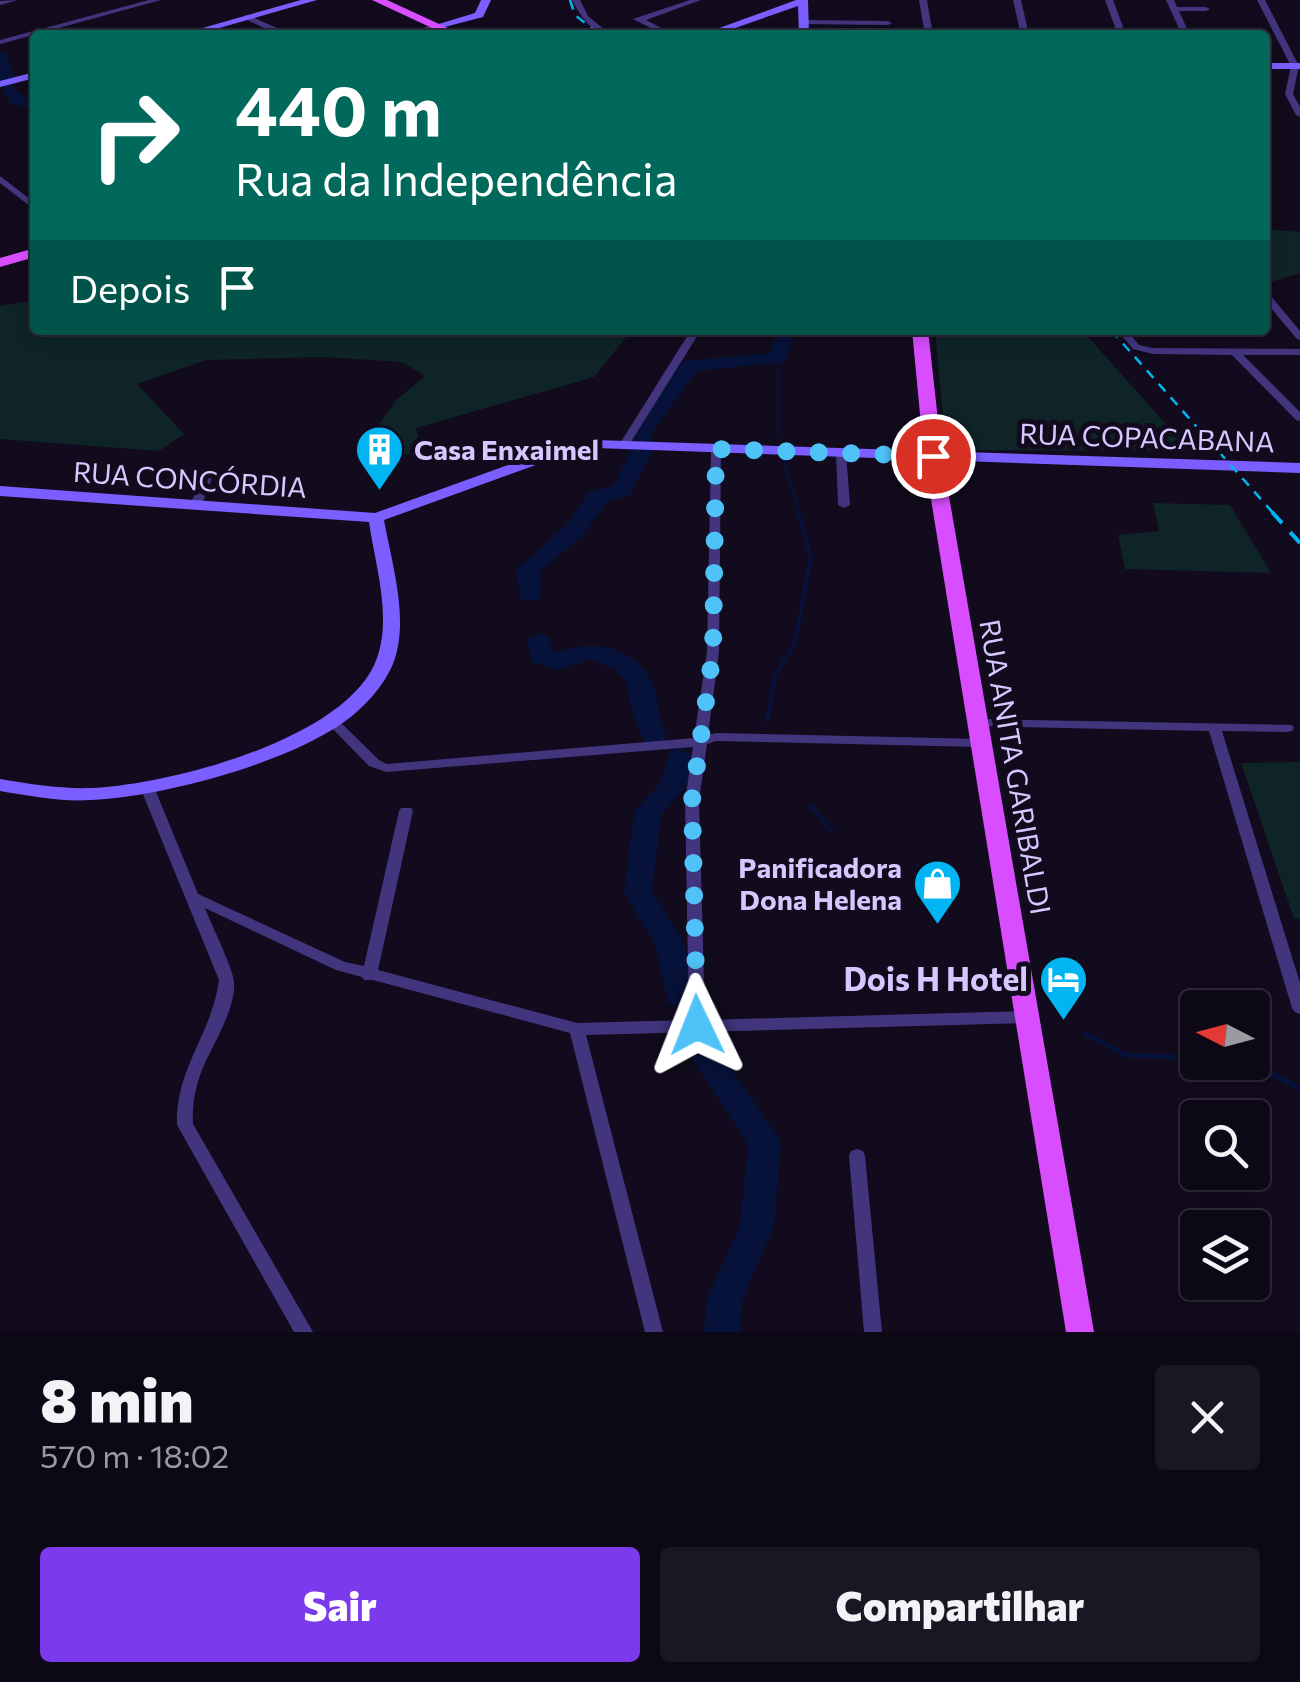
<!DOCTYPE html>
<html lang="pt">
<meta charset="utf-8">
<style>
body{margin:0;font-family:Commissioner,sans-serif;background:#1b1623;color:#f1f3f6;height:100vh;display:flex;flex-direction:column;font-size:38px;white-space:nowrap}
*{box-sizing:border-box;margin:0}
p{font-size:32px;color:#9a9aa1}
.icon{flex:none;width:55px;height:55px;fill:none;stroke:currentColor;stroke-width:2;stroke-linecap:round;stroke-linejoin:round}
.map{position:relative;height:1332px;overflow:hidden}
.sheet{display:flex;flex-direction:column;background:#0d0816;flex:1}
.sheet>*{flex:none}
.hud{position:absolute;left:30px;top:30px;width:1240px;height:305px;border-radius:10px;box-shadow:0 5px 15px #0003,0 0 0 2px #2d2935;background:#00695c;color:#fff;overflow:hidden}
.needle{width:65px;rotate:276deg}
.controls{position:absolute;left:1180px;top:990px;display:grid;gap:20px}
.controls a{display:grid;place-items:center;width:90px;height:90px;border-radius:10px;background:#0d0816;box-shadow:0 5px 15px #0003,0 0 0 2px #2d2935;font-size:50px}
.pin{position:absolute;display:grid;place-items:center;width:85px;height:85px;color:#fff;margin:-42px;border:5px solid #fff;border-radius:50%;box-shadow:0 2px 10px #0007}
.me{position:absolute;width:110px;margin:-55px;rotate:358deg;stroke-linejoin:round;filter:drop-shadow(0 0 8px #0008)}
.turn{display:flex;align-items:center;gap:35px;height:210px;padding:0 40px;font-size:45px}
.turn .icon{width:130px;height:130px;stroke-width:2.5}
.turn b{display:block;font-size:70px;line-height:85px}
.then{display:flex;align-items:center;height:95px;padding:0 40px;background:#0003;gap:20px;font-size:38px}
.round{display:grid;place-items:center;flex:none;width:105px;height:105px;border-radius:10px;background:#1b1623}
.head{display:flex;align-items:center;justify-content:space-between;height:170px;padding:0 40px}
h1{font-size:60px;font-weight:800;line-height:75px}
.action{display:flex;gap:20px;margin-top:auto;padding:20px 40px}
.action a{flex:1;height:115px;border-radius:10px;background:#7c3aed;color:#fff;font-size:40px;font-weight:800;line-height:115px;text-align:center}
.action a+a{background:#1b1623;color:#f1f3f6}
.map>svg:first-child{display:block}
</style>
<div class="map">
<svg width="1300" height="1332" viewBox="0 0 1300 1332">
<rect width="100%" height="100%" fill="#110b1d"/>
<!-- green -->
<g fill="#0e2427">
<polygon points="1265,229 1300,232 1300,273 1265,284"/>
<polygon points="35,300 35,330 632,330 594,377 416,428 424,456 362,449 396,400 425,376 402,362 325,357 206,360 137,384 184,434 159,451 0,439 0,306"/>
<polygon points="935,330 1082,330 1190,451 946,450"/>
<polygon points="1153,503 1230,505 1271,573 1125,569 1118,535 1159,531"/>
<polygon points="1300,762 1300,919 1294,918 1241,763"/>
</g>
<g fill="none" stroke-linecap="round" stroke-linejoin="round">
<!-- stream-far2 -->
<g stroke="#07123a" stroke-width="2.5">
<polyline points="778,358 778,437"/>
<polyline points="783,457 799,514"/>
</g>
<!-- stream-far1 -->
<g stroke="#07123a" stroke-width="4">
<polyline points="767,722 775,675 795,643 811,557 798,512"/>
<polyline points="811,806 833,832"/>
</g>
<!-- stream -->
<g stroke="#07123a" stroke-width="5">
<polyline points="1086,1034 1126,1055 1198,1058"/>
<polyline points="1236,1062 1259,1068 1300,1089"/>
</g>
<!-- river -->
<g fill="#07123a" fill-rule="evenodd">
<polygon points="0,51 7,55 15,80 11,84 24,98 35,100 35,110 12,104 2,88 6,84 0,81"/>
<polygon points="777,330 797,330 785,362 696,371 651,434 652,453 629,496 608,501 582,536 540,572 541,595 537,600 521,600 516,570 564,527 590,491 613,486 630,453 629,434 683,361 770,353"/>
<path d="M 539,633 L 548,635 L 554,653 C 591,638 642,646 655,690 C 659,706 658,720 667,736 L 663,742 L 645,742 L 634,720 L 626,682 L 615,669 L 590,660 L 556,670 L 531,662 L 527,640 Z"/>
<polygon points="679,748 692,757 687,785 661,815 652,892 684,942 695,996 691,1004 680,1007 669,1004 654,943 624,892 634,812 661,782 670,751"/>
<polygon points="695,1027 706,1031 781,1142 774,1226 743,1298 740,1332 704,1332 707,1298 740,1226 748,1144 679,1039 684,1031"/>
</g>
<!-- street -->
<g fill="#42357e" fill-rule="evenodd">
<polygon points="17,0 15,1 0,5 0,1"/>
<polygon points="149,0 161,0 0,44 0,40"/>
<path d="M 572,0 L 580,0 L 588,16 L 611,35 C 592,35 580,15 572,0 Z"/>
<polygon points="690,0 701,0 646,20 675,35 665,35 633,19"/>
<polygon points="919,0 927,0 933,35 925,35"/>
<polygon points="1013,0 1021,0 1029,35 1021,35"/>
<polygon points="1105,0 1113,0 1126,35 1118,35"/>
<polygon points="1166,0 1174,0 1177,7 1206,7 1210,9 1206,11 1179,11 1190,35 1182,35"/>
<polygon points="1257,0 1265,0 1299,66 1293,94 1300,107 1300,117 1296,115 1285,94 1291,66"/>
<polygon points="248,15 288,33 289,35 279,35 245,19 245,15"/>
<polygon points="803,20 888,21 892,23 888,25 800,24 800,20"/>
<polygon points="437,24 441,26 440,28 410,35 397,35"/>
<polygon points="0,176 35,203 35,210 0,183"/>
<polygon points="1265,295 1270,295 1300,331 1300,340 1297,339 1265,301"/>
<polygon points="334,330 349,330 351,332 346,335"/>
<polygon points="691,330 701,330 629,445 624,448 620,447 619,445"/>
<polygon points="1117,330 1127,330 1139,345 1153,348 1300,349 1300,355 1243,355 1300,412 1300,421 1296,420 1232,355 1153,354 1133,349"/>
<path d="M 716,446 L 721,449 L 719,652 L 708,735 L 716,733 L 981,739 L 988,743 L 981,747 L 716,741 L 707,744 L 699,800 L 705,1020 L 1027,1011 L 1032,1013 L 1035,1017 L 1032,1021 L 1027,1023 L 586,1035 L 663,1332 L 645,1332 L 570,1033 L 373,980 L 364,980 L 362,977 L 336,970 L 205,908 C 211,924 233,968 234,982 C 236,1010 212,1045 202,1070 C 195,1088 192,1105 193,1124 L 313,1332 L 294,1332 L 177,1125 C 175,1069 212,1034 219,980 L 140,787 L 147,783 L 154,787 L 198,894 L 345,962 L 364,966 L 399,811 L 401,808 L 411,808 L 413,811 L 378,970 L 577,1023 L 689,1020 L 685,800 L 693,747 L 386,772 L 369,766 L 326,722 L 327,719 L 337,719 L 379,760 L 387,764 L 694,738 L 707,652 L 711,449 Z"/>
<polygon points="841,450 846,453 850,505 844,508 838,505 836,453"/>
<polygon points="208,472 213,475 202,505 200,507 192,507 190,505 203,475"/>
<polygon points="978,719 1292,725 1294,728 1292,731 1287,732 1222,731 1300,983 1300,1014 1295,1012 1292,1008 1209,731 973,726 972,723"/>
<polygon points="857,1149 863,1151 865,1156 882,1332 864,1332 849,1156 851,1151"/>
</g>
<!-- secondary -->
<g fill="#7b5eff" fill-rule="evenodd">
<polygon points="301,0 317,0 195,35 178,35"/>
<polygon points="481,0 491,0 483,17 437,29 432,26 475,13"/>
<polygon points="796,0 808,0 809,35 799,35 798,6 715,35 700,35"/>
<rect x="1265" y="63" width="35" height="6"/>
<polygon points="35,72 35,78 0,87 0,81"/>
<path d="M 596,440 L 1300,463 L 1300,473 L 596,448 L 566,454 L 384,520 C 392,565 410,620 393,664 C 383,687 365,707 344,722 C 287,763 162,797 91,800 C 60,802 30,796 0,791 L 0,779 C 30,784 60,789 91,788 C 168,785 349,739 377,658 C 392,616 375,564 369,522 L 0,496 L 0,486 L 375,513 L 558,447 Z"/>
</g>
<!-- primary -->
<g fill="#d84eff" fill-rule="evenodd">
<polygon points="372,0 387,0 463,35 447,35"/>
<polygon points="35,248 35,257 0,267 0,258"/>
<polygon points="912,330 928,330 942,456 1094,1332 1066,1332 924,456"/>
</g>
<!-- rail-far1 -->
<g stroke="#00b5f2" stroke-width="2.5" stroke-dasharray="10 8" stroke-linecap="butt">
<polyline points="570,0 575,15 600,35"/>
<polyline points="1111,330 1274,514"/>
</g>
<!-- rail -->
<polyline stroke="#00b5f2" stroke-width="4" stroke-dasharray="15 12" stroke-linecap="butt" points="1272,512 1300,543"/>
</g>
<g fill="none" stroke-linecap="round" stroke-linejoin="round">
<!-- route -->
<polyline stroke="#4fc3f7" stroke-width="18" stroke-dasharray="0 32.4" points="697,1025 692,800 713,652 716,449 933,456"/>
</g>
<!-- icons -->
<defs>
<symbol id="building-pin" viewBox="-11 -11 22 30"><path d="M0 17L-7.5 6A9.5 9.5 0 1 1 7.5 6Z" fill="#00b5f2" stroke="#110b1d"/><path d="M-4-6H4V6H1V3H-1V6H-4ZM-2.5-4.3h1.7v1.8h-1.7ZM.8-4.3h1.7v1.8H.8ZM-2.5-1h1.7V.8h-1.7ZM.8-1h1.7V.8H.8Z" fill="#fff"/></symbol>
<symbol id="shop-pin" viewBox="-11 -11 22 30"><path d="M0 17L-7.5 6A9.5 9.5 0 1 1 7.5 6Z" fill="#00b5f2" stroke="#110b1d"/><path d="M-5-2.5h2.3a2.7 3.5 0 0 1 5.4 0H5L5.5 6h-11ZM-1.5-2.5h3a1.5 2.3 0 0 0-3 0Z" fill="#fff"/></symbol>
<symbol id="hotel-pin" viewBox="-11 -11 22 30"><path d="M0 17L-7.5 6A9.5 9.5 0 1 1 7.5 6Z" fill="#00b5f2" stroke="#110b1d"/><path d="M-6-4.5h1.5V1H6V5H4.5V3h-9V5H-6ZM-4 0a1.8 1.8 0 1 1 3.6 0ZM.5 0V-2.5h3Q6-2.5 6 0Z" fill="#fff"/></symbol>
</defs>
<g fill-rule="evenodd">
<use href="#building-pin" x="352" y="422" width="55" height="75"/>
<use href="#shop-pin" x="910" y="856" width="55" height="75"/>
<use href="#hotel-pin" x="1036" y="952" width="55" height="75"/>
</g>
<g text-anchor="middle" stroke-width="10" stroke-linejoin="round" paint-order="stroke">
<!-- street labels -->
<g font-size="28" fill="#d6c7ff" stroke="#110b1d">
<text transform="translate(1147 438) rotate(2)" y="10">RUA COPACABANA</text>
<text transform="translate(190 480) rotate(4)" y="10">RUA CONCÓRDIA</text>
<text transform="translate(1015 767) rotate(80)" y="10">RUA ANITA GARIBALDI</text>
</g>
<!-- poi labels -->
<g font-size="28" font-weight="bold" fill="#d6c7ff" stroke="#110b1d" text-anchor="start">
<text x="414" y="460">Casa Enxaimel</text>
<text x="902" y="878" text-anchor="end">Panificadora<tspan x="902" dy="32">Dona Helena</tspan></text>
</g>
<!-- near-poi labels -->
<g font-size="32" font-weight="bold" fill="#d6c7ff" stroke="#110b1d" text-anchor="end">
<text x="1028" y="991">Dois H Hotel</text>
</g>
</g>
</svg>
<div class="controls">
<a><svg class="needle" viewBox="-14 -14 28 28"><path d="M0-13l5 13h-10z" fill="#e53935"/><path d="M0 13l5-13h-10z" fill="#9a9aa1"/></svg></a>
<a><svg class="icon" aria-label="search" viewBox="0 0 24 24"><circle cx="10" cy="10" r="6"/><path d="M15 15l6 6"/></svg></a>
<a><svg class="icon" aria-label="layers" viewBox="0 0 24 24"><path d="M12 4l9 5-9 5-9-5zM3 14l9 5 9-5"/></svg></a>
</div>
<div class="pin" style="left:933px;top:456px;background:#d93025"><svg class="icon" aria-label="arrive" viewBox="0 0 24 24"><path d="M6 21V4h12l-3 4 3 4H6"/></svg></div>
<svg class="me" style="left:697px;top:1025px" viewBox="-20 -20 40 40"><path d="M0-17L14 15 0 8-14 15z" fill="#4fc3f7" stroke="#fff" stroke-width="4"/></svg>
<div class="hud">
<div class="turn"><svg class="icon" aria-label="right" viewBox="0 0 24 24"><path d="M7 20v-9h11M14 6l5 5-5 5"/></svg><div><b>440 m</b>Rua da Independência</div></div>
<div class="then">Depois<svg class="icon" aria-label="arrive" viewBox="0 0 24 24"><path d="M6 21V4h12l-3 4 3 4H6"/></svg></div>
</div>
</div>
<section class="sheet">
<div class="head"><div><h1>8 min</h1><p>570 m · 18:02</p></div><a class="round"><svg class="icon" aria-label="close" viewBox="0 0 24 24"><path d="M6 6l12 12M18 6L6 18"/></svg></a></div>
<div class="action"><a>Sair</a><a>Compartilhar</a></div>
</section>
